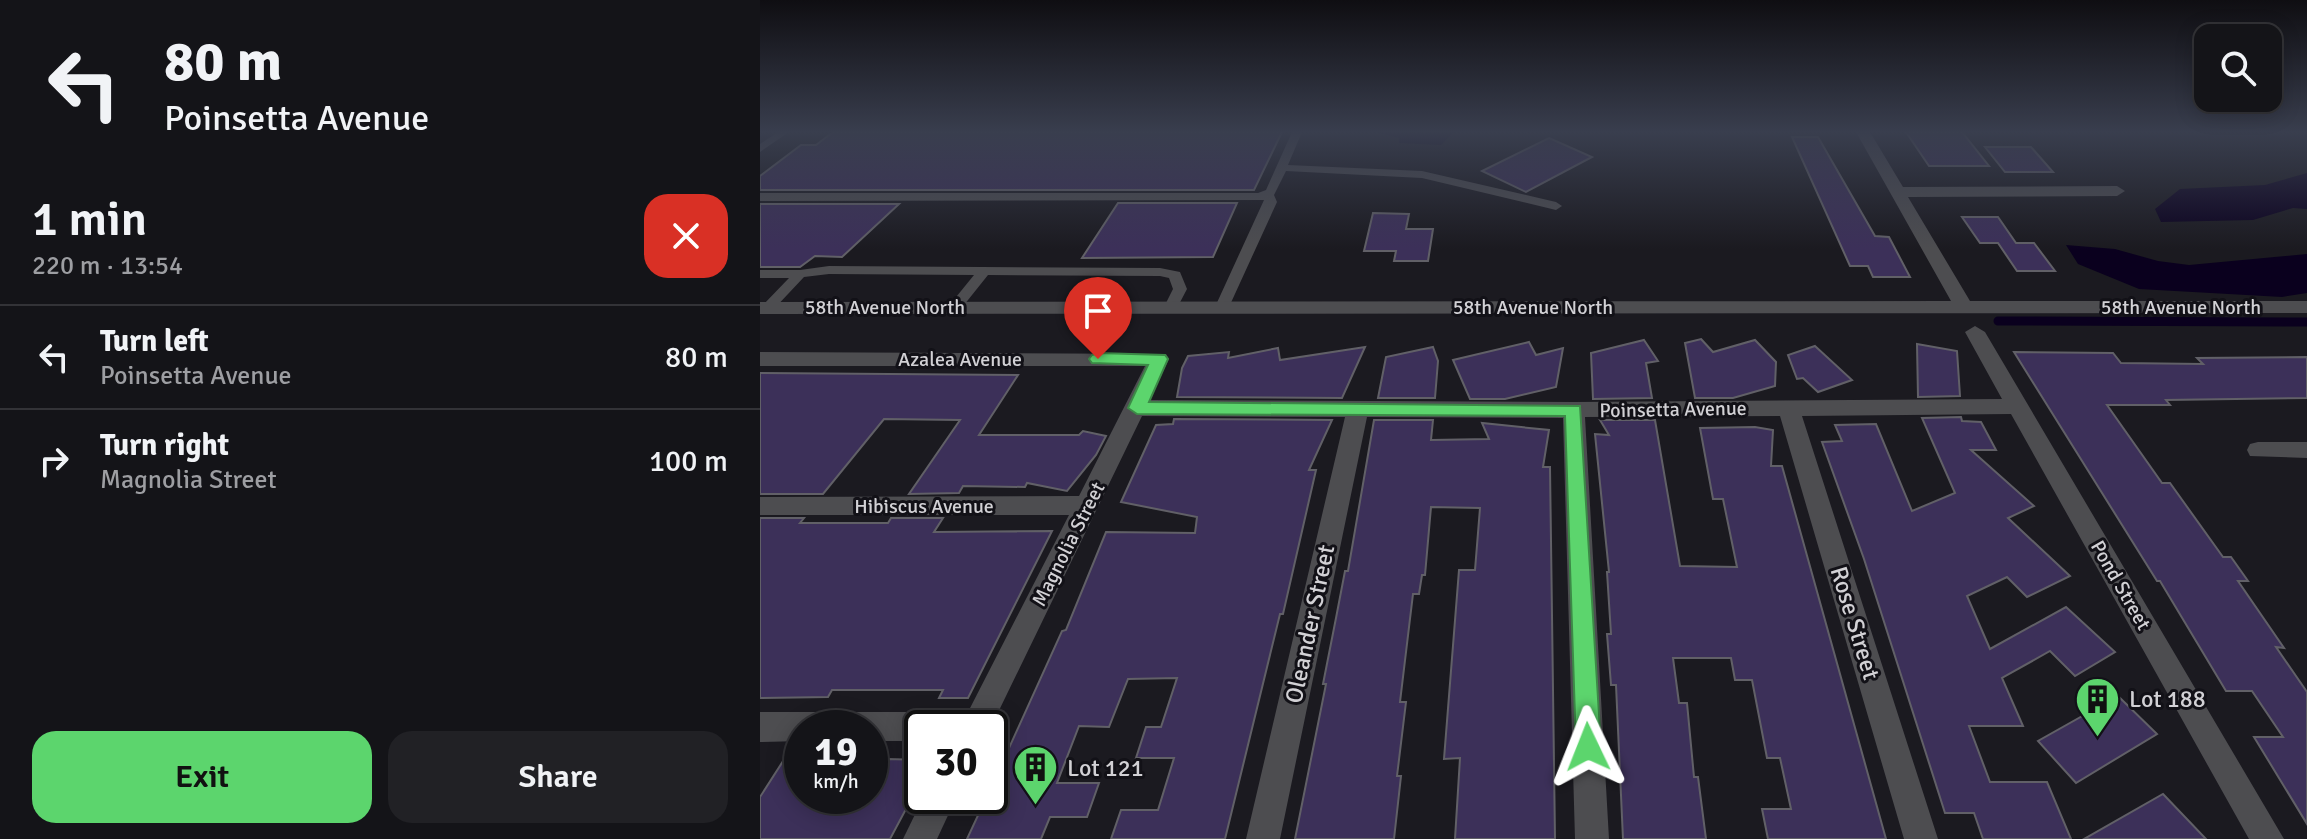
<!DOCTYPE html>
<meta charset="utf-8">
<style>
body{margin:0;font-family:Signika,sans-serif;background:#212125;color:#f1f3f6;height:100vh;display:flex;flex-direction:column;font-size:30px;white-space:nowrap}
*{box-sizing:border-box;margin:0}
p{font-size:26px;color:#9d9ea2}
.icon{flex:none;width:44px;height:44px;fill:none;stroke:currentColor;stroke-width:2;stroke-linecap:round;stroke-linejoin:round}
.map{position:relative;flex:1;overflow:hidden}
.panel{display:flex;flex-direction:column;background:#141418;width:760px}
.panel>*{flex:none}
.hud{background:#141418;color:#f1f3f6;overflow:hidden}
.controls{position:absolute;left:1434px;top:24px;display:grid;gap:16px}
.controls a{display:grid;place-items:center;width:88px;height:88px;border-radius:16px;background:#141418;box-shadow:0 4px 20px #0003,0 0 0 2px #333337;font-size:40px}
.speed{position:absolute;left:24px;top:710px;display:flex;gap:16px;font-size:40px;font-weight:700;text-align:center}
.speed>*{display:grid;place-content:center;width:104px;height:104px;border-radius:50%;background:#141418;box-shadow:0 4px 20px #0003,0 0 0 2px #333337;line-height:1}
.speed small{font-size:20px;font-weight:400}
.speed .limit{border:4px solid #111;border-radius:12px;background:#fff;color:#111}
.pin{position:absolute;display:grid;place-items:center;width:68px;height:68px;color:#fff;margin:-82px -34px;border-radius:50% 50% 50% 0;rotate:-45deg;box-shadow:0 0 8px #0007}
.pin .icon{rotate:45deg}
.me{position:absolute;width:88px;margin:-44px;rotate:358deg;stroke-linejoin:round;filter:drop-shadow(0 0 6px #0008)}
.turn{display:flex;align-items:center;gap:28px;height:168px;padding:0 32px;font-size:36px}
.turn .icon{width:104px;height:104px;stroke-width:2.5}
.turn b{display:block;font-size:56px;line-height:68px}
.round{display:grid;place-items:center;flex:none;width:84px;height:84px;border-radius:24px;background:#212125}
.headline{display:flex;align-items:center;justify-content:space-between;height:136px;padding:0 32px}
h1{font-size:48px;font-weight:600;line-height:60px}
.primary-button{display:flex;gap:16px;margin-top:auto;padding:16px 32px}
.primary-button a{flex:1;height:92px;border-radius:24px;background:#5cd56d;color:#111;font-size:32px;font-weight:600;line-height:92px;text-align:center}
.primary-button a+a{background:#212125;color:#f1f3f6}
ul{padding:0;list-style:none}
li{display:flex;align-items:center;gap:24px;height:104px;padding:0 32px;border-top:2px solid #333337}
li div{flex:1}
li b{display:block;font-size:30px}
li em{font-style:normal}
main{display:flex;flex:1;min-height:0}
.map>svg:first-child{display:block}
</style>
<main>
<section class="panel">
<div class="hud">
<div class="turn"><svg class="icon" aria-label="left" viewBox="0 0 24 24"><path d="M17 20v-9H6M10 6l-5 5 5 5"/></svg><div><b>80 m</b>Poinsetta Avenue</div></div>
</div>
<div class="headline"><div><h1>1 min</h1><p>220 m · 13:54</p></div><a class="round" style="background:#d93025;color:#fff"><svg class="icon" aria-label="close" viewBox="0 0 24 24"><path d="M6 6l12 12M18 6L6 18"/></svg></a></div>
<ul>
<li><svg class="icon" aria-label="left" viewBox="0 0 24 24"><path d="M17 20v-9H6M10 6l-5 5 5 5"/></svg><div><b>Turn left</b><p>Poinsetta Avenue</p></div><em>80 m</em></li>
<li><svg class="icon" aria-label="right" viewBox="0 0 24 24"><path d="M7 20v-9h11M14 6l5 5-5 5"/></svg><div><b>Turn right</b><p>Magnolia Street</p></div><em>100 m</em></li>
</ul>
<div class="primary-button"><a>Exit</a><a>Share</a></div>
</section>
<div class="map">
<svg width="1547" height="839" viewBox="0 0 1547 839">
<rect width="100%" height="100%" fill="#1b1a20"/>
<!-- water -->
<g fill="#0a001e">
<polygon points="616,132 694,132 681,145 639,143 639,138"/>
<polygon points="1547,173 1547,209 1533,208 1493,220 1401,222 1395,209 1420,189 1505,185"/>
<polygon points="1306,245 1355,249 1398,261 1429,265 1547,254 1547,293 1522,297 1379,289 1318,264"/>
</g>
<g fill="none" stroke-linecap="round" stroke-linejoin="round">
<!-- stream -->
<polyline stroke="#0a001e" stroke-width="9" points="1238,321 1547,322"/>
</g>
<!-- building -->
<g fill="#3c3059" stroke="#616067" stroke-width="2">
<polygon points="73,132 522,132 494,190 0,190 0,176 41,145 56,145"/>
<polygon points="1146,132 1202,132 1229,166 1169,166"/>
<polygon points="1032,137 1058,137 1115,236 1129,237 1150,277 1113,277 1108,266 1090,266"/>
<polygon points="789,138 832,157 766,192 722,171"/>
<polygon points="1225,147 1271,147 1293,172 1245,172"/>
<polygon points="358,203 477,203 453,257 322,258"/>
<polygon points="0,204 139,204 82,257 55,256 40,267 0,267"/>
<polygon points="613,213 649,214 646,229 673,229 668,261 634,261 636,251 604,251"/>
<polygon points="1202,217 1238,217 1256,243 1274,243 1295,271 1257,271 1238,243 1220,243"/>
<polygon points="941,339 953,352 995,340 1016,362 1015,386 973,398 935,398 925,343"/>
<polygon points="884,340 898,361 886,363 892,398 833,399 831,353"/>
<polygon points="769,342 776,355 803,348 796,387 745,399 710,399 693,360"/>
<polygon points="1157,344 1197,351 1200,396 1158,397"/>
<polygon points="1055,346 1092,380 1058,392 1043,378 1037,379 1028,355"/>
<polygon points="605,347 582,398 417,397 422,368 428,356 469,352 468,358 518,348 520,360"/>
<polygon points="673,347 678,361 675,398 618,398 626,357"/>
<polygon points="1254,352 1353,353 1361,363 1443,364 1437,358 1547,357 1547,398 1406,400 1410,405 1347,405 1402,483 1410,483 1463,557 1471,557 1488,581 1478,581 1524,648 1516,647 1547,692 1547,824 1494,737 1523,737 1492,691 1466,691 1400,581 1397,581"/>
<polygon points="0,373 258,375 219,435 319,435 323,431 346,436 336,455 307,491 267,483 265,487 203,486 199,493 149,494 200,420 124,419 63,494 0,494"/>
<polygon points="1201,417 1202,421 1221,422 1236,450 1211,450 1274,506 1248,518 1310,576 1267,597 1247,577 1207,596 1230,649 1306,607 1355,652 1315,676 1290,651 1242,678 1263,726 1209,726 1230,782 1287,782 1311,839 1223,839 1214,813 1185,813 1104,559 1062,442 1082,441 1075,425 1116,424 1152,511 1195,493 1162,418"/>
<polygon points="414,419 572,420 549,470 556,470 523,614 520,614 465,839 351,839 361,810 398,810 414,758 376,758 386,727 401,727 417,678 368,679 349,727 319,726 297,783 339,783 327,817 290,817 281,839 207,839 227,796 230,796 230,790 302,631 306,630 346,532 435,533 437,517 361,502 396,425 413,424"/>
<polygon points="614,420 673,420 671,440 729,439 722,423 789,430 783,467 790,467 795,839 695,839 700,758 684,759 699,570 715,570 720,508 671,507 665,575 662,575 659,594 653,594 640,702 646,702 637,776 641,776 634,839 535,839 566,684 563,684 576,618 585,571 588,571"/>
<polygon points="840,420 895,420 920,566 977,567 963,499 953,499 940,428 995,427 1013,430 1011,466 1022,466 1126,839 1008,839 1002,809 1031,809 1020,758 1007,758 992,680 975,680 971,658 913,658 919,703 927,703 934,777 938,777 946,839 863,839 856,685 851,685 847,634 851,634 847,572 849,572 835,434 849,435"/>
<polygon points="0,518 44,518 40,523 128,523 131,518 183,518 174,532 292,531 208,698 179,698 183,690 72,690 68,697 0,698"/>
<polygon points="1358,696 1397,734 1316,783 1278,741"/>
<polygon points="34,744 42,744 42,796 110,796 128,759 162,760 162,779 130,839 0,839 0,797"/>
<polygon points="1403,794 1446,839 1324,839"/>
</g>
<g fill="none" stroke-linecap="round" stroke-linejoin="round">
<!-- service -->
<g fill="#4d4d50" fill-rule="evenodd">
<polygon points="18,132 29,132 0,152 0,144"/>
<polygon points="532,132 542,132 528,165 662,171 796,202 802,206 796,210 662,178 526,171 514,195 517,202 469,307 462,311 455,307 504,200 0,201 0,193 498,193 506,190"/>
<polygon points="69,266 400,268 420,272 427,289 416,310 411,311 404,307 413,289 409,278 400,276 228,275 200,310 195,311 188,307 214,275 69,274 44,277 12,311 7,312 0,308 29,278 0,278 0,270 40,270"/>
</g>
<!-- minor -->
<g fill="#4d4d50" fill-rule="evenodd">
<polygon points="1096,132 1110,132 1143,187 1357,186 1365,191 1357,196 1148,197 1210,301 1547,301 1547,313 0,314 0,302 1191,301"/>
<polygon points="1215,326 1225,332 1524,839 1489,839 1251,414 1042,416 1178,839 1144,839 1020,416 825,417 849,839 815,839 803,418 607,417 520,839 486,839 585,417 382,416 230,729 162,728 162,741 110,741 110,728 42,728 42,741 0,742 0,712 208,712 309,515 0,515 0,497 319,496 385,366 0,366 0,352 406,354 409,359 389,400 814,402 1242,399 1205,332"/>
<polygon points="1498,442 1547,442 1547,458 1490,456 1487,450 1490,444"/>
<polygon points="164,796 197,796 177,839 143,839"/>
</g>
</g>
<!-- sky -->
<linearGradient id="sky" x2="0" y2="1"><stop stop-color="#0f0e12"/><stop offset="0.53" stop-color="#393e4e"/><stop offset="1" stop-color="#393e4e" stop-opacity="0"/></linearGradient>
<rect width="1547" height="249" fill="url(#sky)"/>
<!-- route -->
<polygon fill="#5cd56d" stroke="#3c8a47" stroke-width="2" points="338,353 405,355 408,359 389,402 820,406 841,747 837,756 828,760 819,756 816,747 805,416 377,414 368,408 388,365 332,363 329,359 332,355"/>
<!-- icons -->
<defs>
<symbol id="building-pin" viewBox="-11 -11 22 30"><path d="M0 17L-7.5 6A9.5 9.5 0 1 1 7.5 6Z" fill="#5cd56d" stroke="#121117"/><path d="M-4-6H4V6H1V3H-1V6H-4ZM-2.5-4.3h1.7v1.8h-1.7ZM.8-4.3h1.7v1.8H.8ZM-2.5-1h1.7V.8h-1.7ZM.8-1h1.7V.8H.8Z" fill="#111"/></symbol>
</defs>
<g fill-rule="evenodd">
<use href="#building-pin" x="1312" y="674" width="51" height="69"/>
<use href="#building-pin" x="250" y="742" width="51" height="69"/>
</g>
<g text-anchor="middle" stroke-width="6" stroke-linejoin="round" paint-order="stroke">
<!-- street labels -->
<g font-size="20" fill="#d2d1d5" stroke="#121117">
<text x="125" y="314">58th Avenue North</text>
<text x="773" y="314">58th Avenue North</text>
<text x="1421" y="314">58th Avenue North</text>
<text x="200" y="366">Azalea Avenue</text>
<text transform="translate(913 409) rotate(-1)" y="7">Poinsetta Avenue</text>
<text x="164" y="513">Hibiscus Avenue</text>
<text transform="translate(308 544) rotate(-63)" y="7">Magnolia Street</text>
<text transform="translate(1361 585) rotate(60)" y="7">Pond Street</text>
</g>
<!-- near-street labels -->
<g font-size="24" fill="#d2d1d5" stroke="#121117">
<text transform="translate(1095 623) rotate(73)" y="8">Rose Street</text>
<text transform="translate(550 624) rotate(-78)" y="8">Oleander Street</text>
</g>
<!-- near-poi labels -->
<g font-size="24" fill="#d2d1d5" stroke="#121117" text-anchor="start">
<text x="1369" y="707">Lot 188</text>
<text x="307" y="776">Lot 121</text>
</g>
</g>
</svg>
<div class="controls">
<a><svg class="icon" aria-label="search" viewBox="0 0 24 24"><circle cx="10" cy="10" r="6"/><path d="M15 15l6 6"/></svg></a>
</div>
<div class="speed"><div>19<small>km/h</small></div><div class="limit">30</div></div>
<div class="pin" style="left:338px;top:359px;background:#d93025"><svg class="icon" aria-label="arrive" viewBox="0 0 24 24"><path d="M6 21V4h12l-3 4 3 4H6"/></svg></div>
<svg class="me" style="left:828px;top:747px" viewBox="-20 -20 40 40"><path d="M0-17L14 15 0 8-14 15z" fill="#5cd56d" stroke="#fff" stroke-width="4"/></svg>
</div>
</main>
